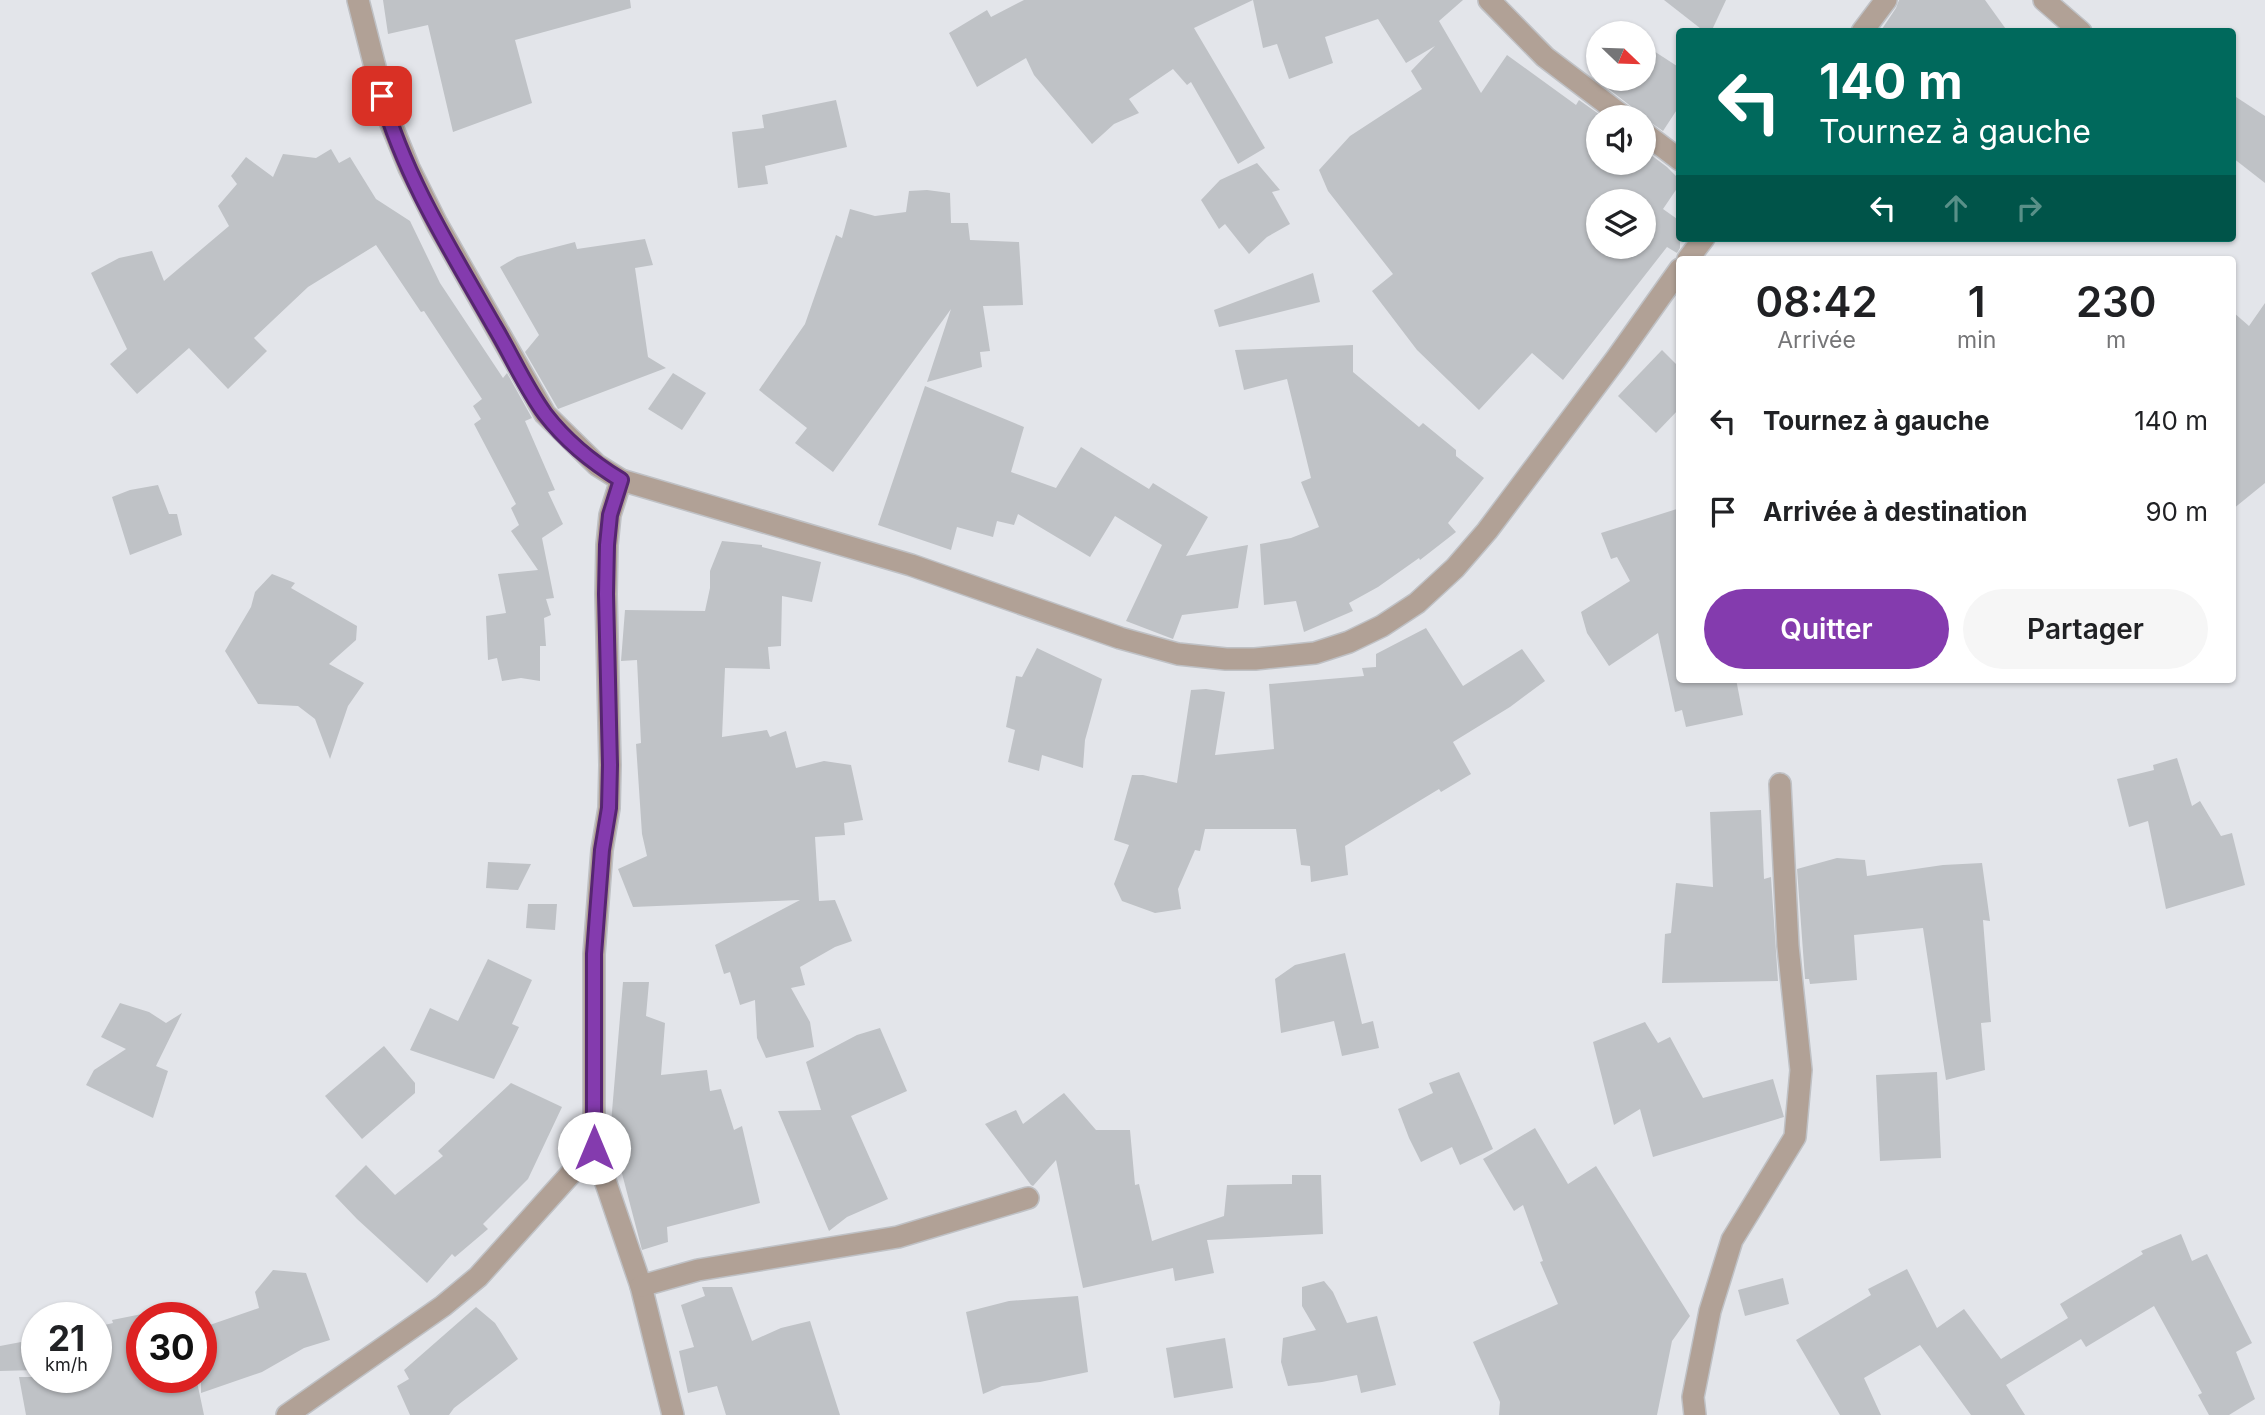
<!DOCTYPE html>
<html lang="fr">
<meta charset="utf-8">
<style>
body{margin:0;font-family:Inter,sans-serif;background:#f6f6f6;color:#202124;height:100vh;display:flex;flex-direction:column;font-size:26px;white-space:nowrap}
*{box-sizing:border-box;margin:0}
p{font-size:23px;color:#757577}
.icon{flex:none;width:38px;height:38px;fill:none;stroke:currentColor;stroke-width:2;stroke-linecap:round;stroke-linejoin:round}
.map{position:relative;flex:1;overflow:hidden}
.sheet{position:absolute;left:1676px;top:256px;width:560px;height:427px;display:flex;flex-direction:column;background:#fff;border-radius:7px;box-shadow:0 2px 5px #0004}
.sheet>*{flex:none}
.guide{position:absolute;left:1676px;top:28px;width:560px;height:214px;border-radius:7px;box-shadow:0 2px 5px #0004;background:#00695c;color:#fff;overflow:hidden}
.needle{width:46px;rotate:113deg}
.controls{position:absolute;left:1586px;top:21px;display:grid;gap:14px}
.controls a{display:grid;place-items:center;width:70px;height:70px;border-radius:50%;background:#fff;box-shadow:0 2px 5px #0004;font-size:35px}
.speed{position:absolute;left:21px;top:1302px;display:flex;gap:14px;font-size:35px;font-weight:700;text-align:center}
.speed>*{display:grid;place-content:center;width:91px;height:91px;border-radius:50%;background:#fff;box-shadow:0 2px 5px #0004;line-height:1}
.speed small{font-size:18px;font-weight:400}
.speed .limit{border:10px solid #d22;background:#fff;color:#111}
.pin{position:absolute;display:grid;place-items:center;width:60px;height:60px;color:#fff;margin:-30px;border-radius:14px;box-shadow:0 4px 10px #0006}
.me{position:absolute;width:77px;margin:-38px;rotate:0deg;stroke-linejoin:round;filter:drop-shadow(0 0 5px #0008)}
.turn{display:flex;align-items:center;gap:24px;height:147px;padding:0 28px;font-size:32px}
.turn .icon{width:91px;height:91px;stroke-width:2.5}
.turn b{display:block;font-size:49px;line-height:60px}
.lanes{display:flex;align-items:center;height:66px;padding:0 28px;background:#0003;justify-content:center;gap:35px;direction:ltr}
.lanes .off{opacity:.35}
.eta{display:flex;justify-content:space-evenly;align-items:center;height:119px;text-align:center}
.eta b{font-size:42px;font-weight:600;line-height:49px}
.primary-button{display:flex;gap:14px;margin-top:auto;padding:14px 28px}
.primary-button a{flex:1;height:80px;border-radius:42px;background:#843bae;color:#fff;font-size:28px;font-weight:600;line-height:80px;text-align:center}
.primary-button a+a{background:#f6f6f6;color:#202124}
ul{padding:0;list-style:none}
li{display:flex;align-items:center;gap:21px;height:91px;padding:0 28px}
li div{flex:1}
li b{display:block;font-size:26px}
li em{font-style:normal}
.map>svg:first-child{display:block}
</style>
<div class="map">
<svg width="2265" height="1415" viewBox="0 0 2265 1415">
<rect width="100%" height="100%" fill="#e3e5ea"/>
<!-- building -->
<g fill="#bfc2c6" fill-rule="evenodd">
<polygon points="383,0 630,0 631,8 515,40 532,103 453,132 428,25 388,34"/>
<path d="M 1024,0 L 1463,0 L 1439,21 L 1481,93 L 1507,55 L 1576,105 L 1579,100 L 1603,117 L 1598,117 L 1598,163 L 1643,163 L 1643,149 L 1667,167 L 1680,180 L 1680,184 L 1663,209 L 1680,221 L 1680,248 L 1677,253 L 1667,247 L 1563,380 L 1532,353 L 1479,410 L 1417,350 L 1372,291 L 1393,274 L 1328,191 L 1319,170 L 1350,136 L 1422,89 L 1411,71 L 1435,46 L 1406,63 L 1378,19 L 1325,37 L 1333,63 L 1289,79 L 1277,44 L 1263,48 L 1253,0 L 1194,28 L 1265,148 L 1238,164 L 1191,82 L 1187,85 L 1173,69 L 1129,99 L 1139,113 L 1114,124 L 1092,144 L 1034,75 L 1026,58 L 977,87 L 949,33 L 987,10 L 991,17 ZM 1598,201 L 1643,201 L 1643,247 L 1598,247 Z"/>
<polygon points="1664,0 1726,0 1711,32 1705,32"/>
<polygon points="1899,0 1985,0 2008,32 1880,32 1896,8"/>
<polygon points="1643,44 1680,68 1680,105 1663,131 1643,117 1637,117 1632,107 1593,77 1598,71 1598,79 1643,79"/>
<polygon points="2233,95 2265,116 2265,183 2233,158"/>
<polygon points="836,100 847,147 765,166 768,184 738,188 732,132 764,128 762,115"/>
<polygon points="331,149 339,163 350,157 376,199 410,221 440,283 503,378 507,373 532,418 525,421 555,490 548,492 563,524 542,538 554,598 546,599 551,615 544,618 546,646 540,646 540,681 521,678 502,681 497,658 488,660 486,616 506,613 498,574 538,570 511,531 519,525 511,508 516,504 474,424 481,419 473,406 482,399 424,311 421,312 376,245 308,287 254,338 267,351 228,389 189,348 137,394 110,364 127,349 91,273 119,258 152,251 164,281 229,226 218,206 237,184 231,176 246,157 273,177 283,154 316,158"/>
<polygon points="1257,163 1280,190 1272,192 1290,224 1267,237 1249,254 1225,224 1219,229 1201,200 1220,180"/>
<polygon points="927,190 950,193 951,223 968,223 970,240 1019,242 1023,305 983,306 990,351 980,352 982,367 927,382 951,309 833,472 795,443 807,428 759,390 805,324 836,235 842,238 850,209 875,216 906,212 909,191"/>
<polygon points="645,239 653,265 635,268 648,357 666,368 558,409 525,352 539,335 500,267 517,257 575,242 577,249"/>
<polygon points="1313,273 1320,302 1219,327 1214,310"/>
<polygon points="2265,303 2265,483 2233,509 2233,312 2249,326"/>
<polygon points="1353,345 1353,372 1419,427 1423,423 1456,450 1456,456 1484,478 1448,523 1456,532 1420,560 1419,558 1378,587 1349,603 1353,611 1304,632 1296,601 1264,605 1260,544 1291,538 1319,527 1301,482 1311,478 1287,379 1244,390 1235,350"/>
<polygon points="1662,350 1680,368 1680,408 1656,433 1618,396"/>
<polygon points="673,373 706,393 682,430 648,409"/>
<polygon points="925,386 1024,427 1011,472 1056,488 1081,447 1149,489 1153,483 1208,517 1186,556 1248,545 1238,608 1182,615 1173,639 1126,621 1162,545 1115,516 1090,557 1018,514 1014,525 997,521 993,537 957,527 951,550 878,525"/>
<polygon points="158,485 169,514 177,514 182,535 130,555 112,497 130,490"/>
<polygon points="1680,508 1680,679 1736,679 1743,715 1686,727 1682,710 1675,712 1658,633 1609,666 1587,633 1581,612 1630,581 1617,557 1611,559 1601,533"/>
<polygon points="722,541 762,545 762,547 821,562 812,602 782,596 781,646 768,647 770,669 725,668 722,737 767,730 770,737 786,731 796,768 824,761 851,765 863,820 844,823 845,835 815,837 819,901 835,900 852,941 835,947 800,967 805,985 791,988 810,1022 814,1047 766,1058 757,1038 755,1000 740,1005 730,972 724,974 715,945 800,900 633,907 618,869 647,856 642,834 636,744 641,743 637,660 621,661 625,610 705,611 710,588 710,571"/>
<polygon points="272,574 295,583 291,588 357,626 356,640 329,664 364,683 348,706 330,759 315,719 298,706 258,704 225,651 251,607 255,592"/>
<polygon points="1426,628 1463,686 1522,649 1545,681 1510,707 1453,742 1471,774 1441,792 1439,789 1345,846 1348,875 1311,882 1310,866 1301,865 1296,829 1205,829 1200,851 1195,850 1178,889 1181,909 1155,913 1122,901 1114,884 1129,845 1114,840 1132,775 1143,775 1177,783 1191,690 1206,689 1225,692 1215,755 1274,749 1269,684 1364,676 1362,668 1376,667 1376,654"/>
<polygon points="1037,648 1102,679 1085,740 1083,768 1042,755 1039,771 1008,762 1015,730 1006,727 1016,676 1022,677"/>
<polygon points="2177,758 2192,806 2200,801 2221,836 2232,833 2245,885 2166,909 2148,821 2129,827 2117,779 2154,770 2153,765"/>
<polygon points="1761,810 1764,879 1771,877 1778,981 1662,983 1665,934 1671,933 1676,883 1713,887 1710,812"/>
<polygon points="1837,858 1865,860 1867,876 1943,865 1982,863 1990,921 1983,920 1991,1022 1981,1023 1985,1070 1946,1080 1923,928 1854,935 1857,980 1810,984 1809,979 1805,979 1797,869"/>
<polygon points="488,862 531,864 518,890 486,888"/>
<polygon points="528,904 557,904 555,930 526,928"/>
<polygon points="1345,953 1362,1024 1373,1021 1379,1048 1342,1056 1334,1021 1281,1033 1275,979 1295,965"/>
<polygon points="488,959 532,980 512,1024 519,1027 494,1079 410,1050 430,1008 458,1021"/>
<polygon points="623,982 649,982 646,1016 665,1023 661,1075 707,1070 710,1091 721,1089 734,1130 742,1126 760,1203 667,1227 668,1242 642,1250 619,1162 614,1164 610,1135"/>
<polygon points="120,1003 149,1012 166,1023 182,1013 156,1066 168,1071 153,1118 86,1085 94,1070 126,1049 101,1037"/>
<polygon points="1645,1022 1658,1043 1670,1037 1703,1098 1773,1079 1784,1117 1653,1157 1640,1109 1614,1125 1593,1042"/>
<polygon points="880,1028 907,1091 851,1116 888,1199 847,1217 829,1231 778,1111 821,1110 806,1062 857,1035"/>
<polygon points="384,1046 415,1083 415,1093 362,1139 325,1096"/>
<polygon points="1459,1072 1493,1149 1460,1165 1452,1147 1421,1162 1409,1138 1398,1109 1433,1093 1429,1083"/>
<polygon points="1937,1072 1941,1158 1880,1161 1876,1075"/>
<polygon points="511,1083 562,1107 528,1179 483,1224 488,1229 455,1257 452,1254 427,1283 357,1219 335,1196 366,1165 395,1195 443,1156 438,1151"/>
<polygon points="1064,1093 1096,1130 1130,1130 1135,1185 1139,1184 1152,1241 1224,1216 1227,1185 1292,1184 1292,1175 1321,1175 1323,1234 1207,1240 1214,1273 1175,1281 1173,1268 1083,1288 1056,1160 1033,1186 1031,1185 985,1124 1016,1110 1023,1124"/>
<polygon points="1535,1128 1568,1184 1596,1166 1690,1316 1672,1341 1657,1415 1499,1415 1500,1402 1473,1342 1558,1304 1540,1262 1543,1261 1523,1205 1514,1211 1483,1159"/>
<polygon points="2181,1234 2192,1261 2207,1254 2252,1343 2236,1352 2255,1399 2229,1415 2209,1415 2198,1395 2202,1393 2154,1306 2086,1347 2081,1339 2006,1385 2025,1415 1971,1415 1920,1345 1864,1378 1881,1415 1840,1415 1796,1340 1871,1295 1868,1289 1907,1269 1937,1328 1964,1309 2001,1359 2068,1318 2060,1304 2143,1254 2141,1251"/>
<polygon points="273,1270 306,1273 330,1340 304,1348 262,1372 201,1393 201,1328 259,1308 255,1292"/>
<polygon points="1783,1278 1789,1304 1745,1316 1738,1290"/>
<polygon points="1324,1281 1333,1292 1347,1323 1377,1316 1396,1385 1361,1393 1357,1375 1322,1382 1288,1386 1281,1362 1283,1338 1316,1330 1302,1306 1302,1287"/>
<polygon points="702,1287 732,1287 752,1341 781,1328 810,1321 840,1415 726,1415 717,1386 688,1393 679,1351 694,1347 681,1305 705,1296"/>
<polygon points="1078,1296 1088,1372 1040,1382 1002,1386 983,1394 966,1312 1009,1301"/>
<polygon points="476,1307 495,1323 518,1359 454,1408 449,1415 410,1415 397,1386 409,1379 404,1370"/>
<polygon points="142,1314 142,1377 196,1377 204,1415 26,1415 19,1377 96,1377 96,1327 113,1323 112,1320"/>
<polygon points="1225,1338 1233,1388 1174,1398 1166,1348"/>
<polygon points="37,1339 37,1370 0,1371 0,1346"/>
</g>
<g fill="none" stroke-linecap="round" stroke-linejoin="round">
<defs>
<g id="minor">
<polyline points="358,0 387,114 409,168 437,224 545,414 597,465 621,480 911,565 1120,638 1178,654 1226,659 1255,659 1315,653 1349,642 1382,626 1417,603 1455,568 1487,531 1616,359 1680,269"/>
<polyline points="1489,0 1545,57 1624,117"/>
<polyline points="2044,0 2081,32"/>
<polyline points="1862,32 1886,0"/>
<polyline points="1643,132 1680,160"/>
<polyline points="1688,259 1704,238"/>
<polyline points="621,480 610,515 607,545 606,594 610,765 609,808 602,850 594,954 594,1148 641,1286 673,1415"/>
<polyline points="641,1286 698,1270 898,1237 1028,1198"/>
<polyline points="287,1415 443,1306 478,1277 594,1148"/>
<polyline points="1695,1415 1693,1397 1710,1311 1732,1240 1795,1137 1801,1070 1788,946 1780,784"/>
</g>
</defs>
<!-- minor casing -->
<use href="#minor" stroke="#bfc1c5" stroke-width="24"/>
<!-- minor -->
<use href="#minor" stroke="#b1a196" stroke-width="21"/>
</g>
<g fill="none" stroke-linecap="round" stroke-linejoin="round">
<defs>
<path id="route" d="M 382,96 C 405,178 452,252 494,326 C 511,354 525,387 545,414 C 565,440 593,463 621,480 L 610,515 L 607,545 L 606,594 L 610,765 L 609,808 L 602,850 L 594,954 L 594,1148"/>
</defs>
<!-- route casing -->
<use href="#route" stroke="#562671" stroke-width="18"/>
<!-- route -->
<use href="#route" stroke="#843bae" stroke-width="12"/>
</g>
</svg>
<div class="controls">
<a><svg class="needle" viewBox="-14 -14 28 28"><path d="M0-13l5 13h-10z" fill="#e53935"/><path d="M0 13l5-13h-10z" fill="#757577"/></svg></a>
<a><svg class="icon" aria-label="sound" viewBox="0 0 24 24"><path d="M4 9h4l5-4v14l-5-4H4zM17 9q2 3 0 6"/></svg></a>
<a><svg class="icon" aria-label="layers" viewBox="0 0 24 24"><path d="M12 4l9 5-9 5-9-5zM3 14l9 5 9-5"/></svg></a>
</div>
<div class="speed"><div>21<small>km/h</small></div><div class="limit">30</div></div>
<div class="pin" style="left:382px;top:96px;background:#d93025"><svg class="icon" aria-label="arrive" viewBox="0 0 24 24"><path d="M6 21V4h12l-3 4 3 4H6"/></svg></div>
<svg class="me" style="left:594px;top:1148px" viewBox="-20 -20 40 40"><circle r="19" fill="#fff"/><path d="M0-13L10 11 0 6-10 11z" fill="#843bae"/></svg>
<div class="guide">
<div class="turn"><svg class="icon" aria-label="left" viewBox="0 0 24 24"><path d="M17 20v-9H6M10 6l-5 5 5 5"/></svg><div><b>140 m</b>Tournez à gauche</div></div>
<div class="lanes"><svg class="icon" aria-label="left" viewBox="0 0 24 24"><path d="M17 20v-9H6M10 6l-5 5 5 5"/></svg><svg class="icon off" aria-label="ahead" viewBox="0 0 24 24"><path d="M12 20V5M6 11l6-6 6 6"/></svg><svg class="icon off" aria-label="right" viewBox="0 0 24 24"><path d="M7 20v-9h11M14 6l5 5-5 5"/></svg></div>
</div>
<section class="sheet">
<div class="eta">
<div><b>08:42</b><p>Arrivée</p></div>
<div><b>1</b><p>min</p></div>
<div><b>230</b><p>m</p></div>
</div>
<ul>
<li><svg class="icon" aria-label="left" viewBox="0 0 24 24"><path d="M17 20v-9H6M10 6l-5 5 5 5"/></svg><div><b>Tournez à gauche</b></div><em>140 m</em></li>
<li><svg class="icon" aria-label="arrive" viewBox="0 0 24 24"><path d="M6 21V4h12l-3 4 3 4H6"/></svg><div><b>Arrivée à destination</b></div><em>90 m</em></li>
</ul>
<div class="primary-button"><a>Quitter</a><a>Partager</a></div>
</section>
</div>
